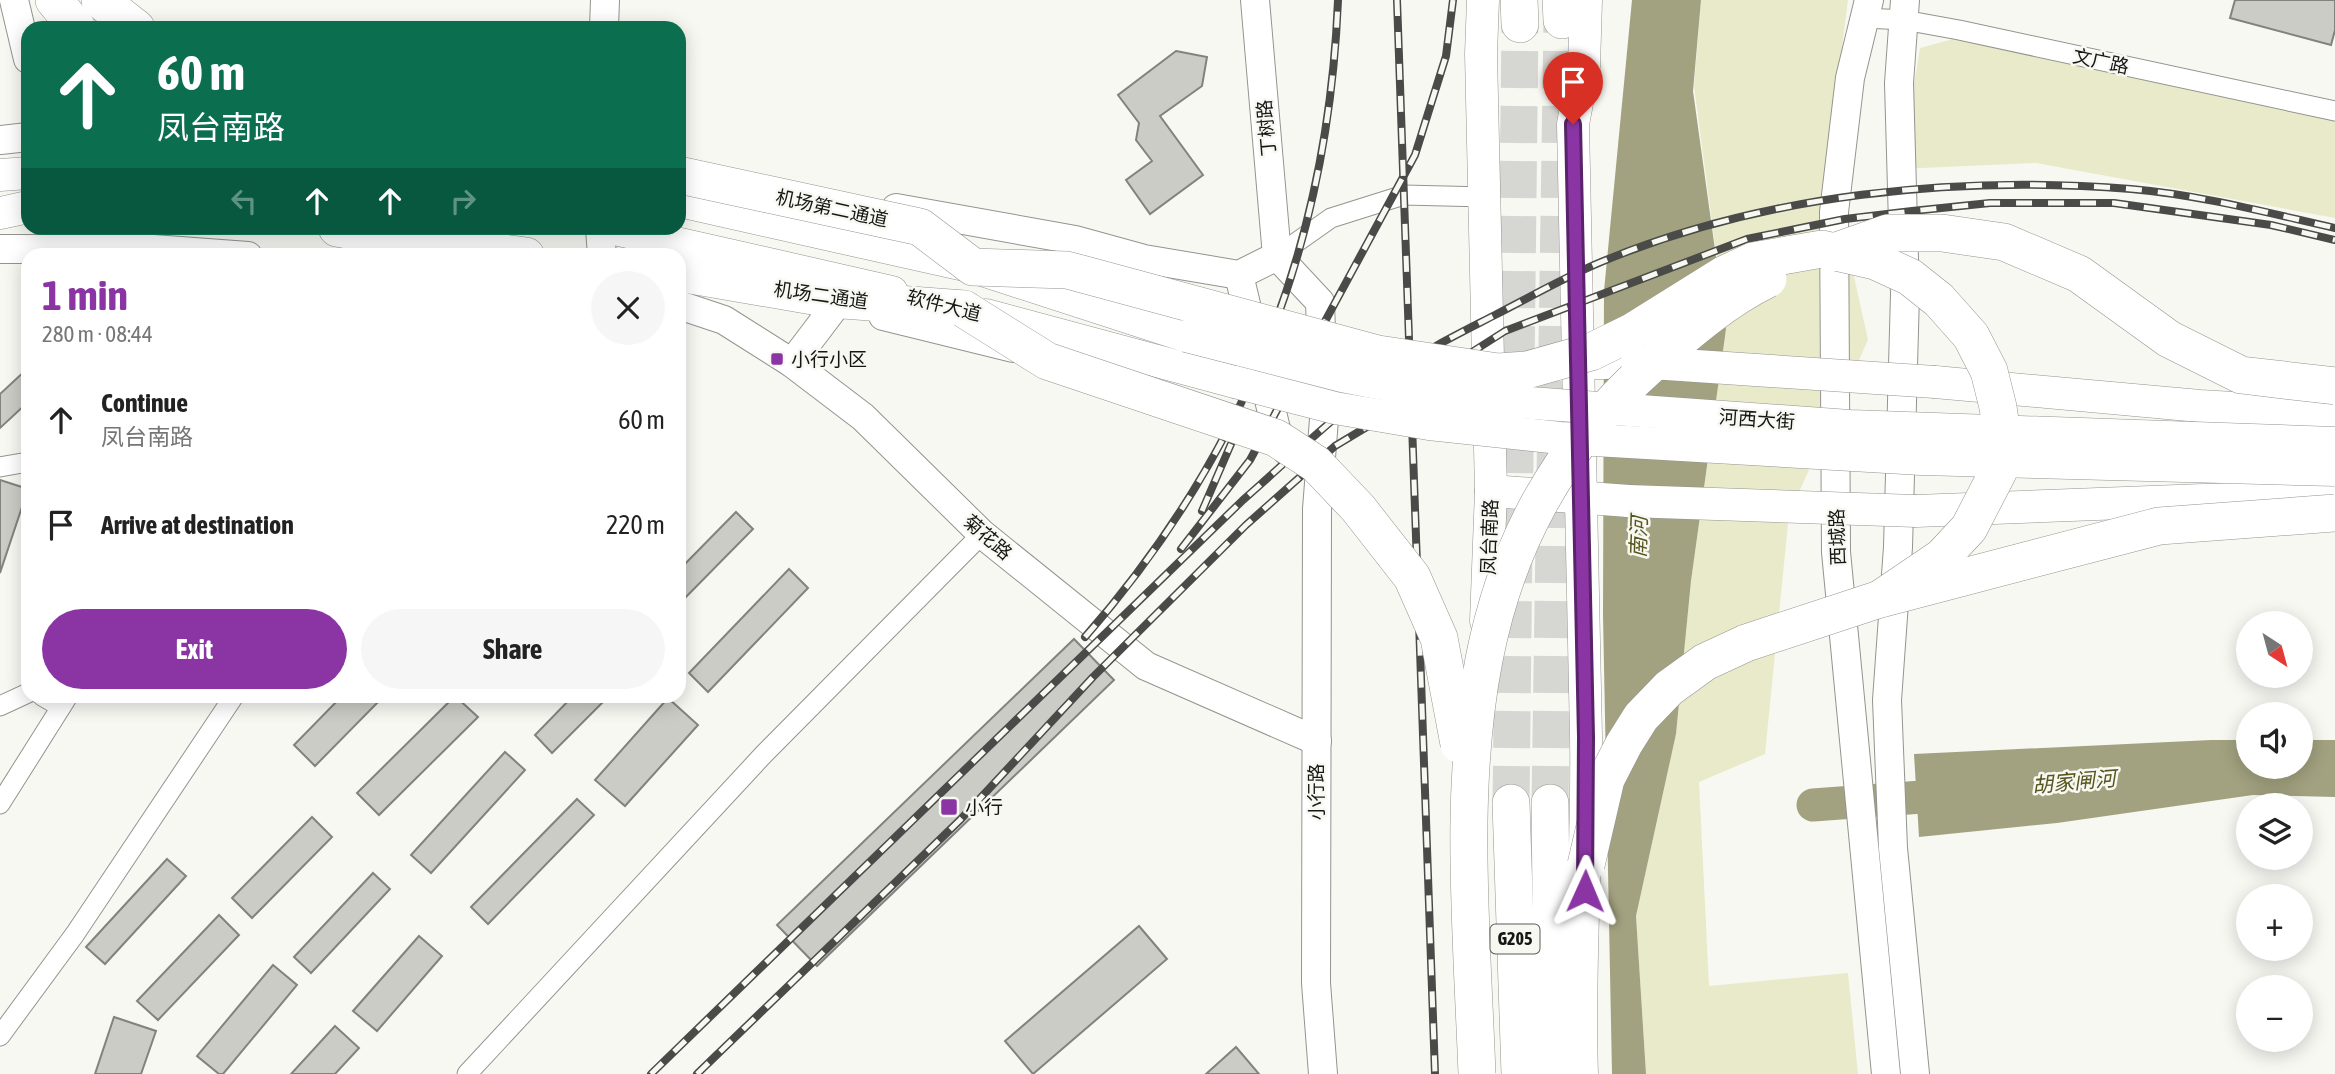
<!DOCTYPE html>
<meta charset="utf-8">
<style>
body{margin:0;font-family:"Asap Condensed","Noto Sans SC",sans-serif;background:#f6f6f6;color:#222;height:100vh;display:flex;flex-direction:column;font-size:26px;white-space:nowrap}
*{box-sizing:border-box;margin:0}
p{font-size:23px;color:#767676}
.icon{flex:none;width:38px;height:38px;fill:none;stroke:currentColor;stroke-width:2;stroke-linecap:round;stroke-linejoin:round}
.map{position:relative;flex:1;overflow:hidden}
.sheet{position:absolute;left:21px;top:248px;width:665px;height:455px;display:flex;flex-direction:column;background:#fff;border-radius:21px;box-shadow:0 4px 18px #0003}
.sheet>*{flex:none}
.top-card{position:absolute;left:21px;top:21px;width:665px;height:214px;border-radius:21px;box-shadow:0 4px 18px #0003;background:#0b6e4f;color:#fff;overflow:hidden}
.needle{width:46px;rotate:144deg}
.controls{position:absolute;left:2236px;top:611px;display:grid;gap:14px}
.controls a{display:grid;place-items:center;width:77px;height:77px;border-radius:50%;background:#fff;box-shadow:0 4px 18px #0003;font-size:35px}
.pin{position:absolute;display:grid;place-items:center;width:60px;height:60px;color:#fff;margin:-72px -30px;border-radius:50% 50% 50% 0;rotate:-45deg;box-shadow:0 0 7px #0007}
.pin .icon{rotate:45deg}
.me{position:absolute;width:77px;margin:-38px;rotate:1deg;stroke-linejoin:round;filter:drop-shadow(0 0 5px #0008)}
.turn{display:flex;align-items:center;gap:24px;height:147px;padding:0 21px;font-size:32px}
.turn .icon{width:91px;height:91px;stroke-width:2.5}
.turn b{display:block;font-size:49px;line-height:60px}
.lanes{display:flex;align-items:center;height:66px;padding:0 21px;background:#0003;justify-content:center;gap:35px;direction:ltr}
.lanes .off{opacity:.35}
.round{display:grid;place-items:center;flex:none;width:74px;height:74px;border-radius:37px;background:#f6f6f6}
.headline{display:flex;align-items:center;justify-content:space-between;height:119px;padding:0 21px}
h1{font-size:42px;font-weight:700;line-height:52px;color:#8a35a3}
.action{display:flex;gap:14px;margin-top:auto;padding:14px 21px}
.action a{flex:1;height:80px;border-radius:42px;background:#8a35a3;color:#fff;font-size:28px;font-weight:700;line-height:80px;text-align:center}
.action a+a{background:#f6f6f6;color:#222}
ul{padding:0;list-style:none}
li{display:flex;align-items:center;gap:21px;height:105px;padding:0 21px}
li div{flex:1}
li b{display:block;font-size:26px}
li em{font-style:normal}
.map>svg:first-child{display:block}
</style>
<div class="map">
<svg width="2335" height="1074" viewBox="0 0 2335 1074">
<rect width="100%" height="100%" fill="#f8f8f3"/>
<!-- green -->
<g fill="#e9eaca">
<polygon points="1701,0 1848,0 1828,158 1868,340 1789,514 1765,754 1699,782 1709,986 1848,973 1858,1074 1646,1074 1636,916 1676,734 1691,581 1726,329 1694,86"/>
<polygon points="1953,39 2335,121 2335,218 2036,163 1900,169 1920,48"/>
</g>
<!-- water -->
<g fill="#a2a280">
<polygon points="1632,0 1701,0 1693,91 1726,329 1691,581 1676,734 1636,916 1646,1074 1612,1074 1603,615 1604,291"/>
<polygon points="2211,740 2249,740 2249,766 2301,766 2301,740 2335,740 2335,797 2253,795 2057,823 1919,837 1914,754"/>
</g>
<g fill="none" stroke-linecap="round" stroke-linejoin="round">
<!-- river -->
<polyline stroke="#a2a280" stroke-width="33" points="1813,805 1963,794"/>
</g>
<!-- building -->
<g fill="#ccccc7" stroke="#82827e" stroke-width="2">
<polygon points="2235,0 2335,0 2335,30 2331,45 2230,18"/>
<polygon points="1176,51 1207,57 1202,86 1160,116 1203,175 1150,214 1126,180 1152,161 1136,140 1139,123 1118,95"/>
<polygon points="28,368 28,402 0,428 0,394"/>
<polygon points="0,480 28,489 0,573"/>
<polygon points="736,512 753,529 679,604 679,570"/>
<polygon points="789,569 808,588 708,692 689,673"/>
<polygon points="1074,639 1114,680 817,966 777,925"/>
<polygon points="342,696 384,696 315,766 294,745"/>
<polygon points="455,696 478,717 379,815 357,793"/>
<polygon points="573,696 609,696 552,753 535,735"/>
<polygon points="668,698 698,725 625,806 595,780"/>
<polygon points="505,752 525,770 431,873 411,855"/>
<polygon points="577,799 594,815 488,924 471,907"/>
<polygon points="312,817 332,837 252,918 232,898"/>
<polygon points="167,859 186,876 105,964 86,947"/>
<polygon points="373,873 390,889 311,973 294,957"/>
<polygon points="219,915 239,935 158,1020 137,1001"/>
<polygon points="1139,926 1167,959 1033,1074 1005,1041"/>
<polygon points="419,936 442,956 377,1031 353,1011"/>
<polygon points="273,965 297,985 223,1074 219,1074 197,1056"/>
<polygon points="114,1017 156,1031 141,1074 95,1074"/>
<polygon points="335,1026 359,1048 335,1074 291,1074"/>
<polygon points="1236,1047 1259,1074 1206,1074"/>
</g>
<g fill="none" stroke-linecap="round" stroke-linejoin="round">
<!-- highway-tunnel -->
<g stroke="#d6d6d2" stroke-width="37" stroke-dasharray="37 18" stroke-linecap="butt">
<polyline points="1511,803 1520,24"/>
<polyline points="1550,803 1562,20"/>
</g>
<defs>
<g id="street">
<polyline points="1866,18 1904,20 1959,30 2335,111"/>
<polyline points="1277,256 1331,218 1404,195 1486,197"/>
<polyline points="0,467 28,462"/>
<polyline points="42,696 61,707"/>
<polyline points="0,706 28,693"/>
<polyline points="0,804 68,696"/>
<polyline points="0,1036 75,934 234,696"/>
<polyline points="467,1074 764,754 982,534"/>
</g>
<g id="secondary">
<polyline points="14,0 28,59"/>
<polyline points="1255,0 1277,256"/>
<polyline points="1869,0 1850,78 1834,212 1836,552 1886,1074"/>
<polyline points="1905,0 1899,83 1905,294 1898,547 1887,700 1893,848 1915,1074"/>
<polyline points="604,28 605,0"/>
<polyline points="0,140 28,137"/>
<polyline points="896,208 1075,240 1144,259 1239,275 1277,256"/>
<polyline points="600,228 602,256"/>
<polyline points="0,249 153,249 248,256"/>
<polyline points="1277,256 1320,302 1324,419 1317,509 1316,983 1323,1074"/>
<polyline points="1239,275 1276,429 1287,451"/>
<polyline points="679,305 724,320 792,363 863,417 982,534 1146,666 1317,741"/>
<polyline points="883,316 1013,348"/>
<polyline points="792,363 836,305"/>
</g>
<g id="primary">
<polyline points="1483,0 1481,54 1491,491 1486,621"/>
<polyline points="0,175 28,173"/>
<polyline points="679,201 973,267 1186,336"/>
<polyline points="0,213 28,207"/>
<polyline points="610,228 892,292"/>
<polyline points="986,315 1235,382"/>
<polyline points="1569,364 1637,362"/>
<polyline points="1935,382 2200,406 2335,414"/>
<polyline points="1491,491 1629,501"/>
<polyline points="1916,511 2335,495"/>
<path d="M 1582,1074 C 1578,961 1588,849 1586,736 C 1582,532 1577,328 1573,124 L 1584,66 L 1586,0"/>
</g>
<g id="highway">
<polyline points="54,0 77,28"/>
<polyline points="100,0 136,28"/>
<polyline points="1519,0 1520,24"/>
<polyline points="1561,0 1562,20"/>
<polyline points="337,228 391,238 526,256"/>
<polyline points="679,273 830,299 964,309"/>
<polyline points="1511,803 1520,1074"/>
<polyline points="1550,803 1553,1074"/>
</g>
</defs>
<!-- street casing -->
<use href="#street" stroke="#94948f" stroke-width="21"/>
<!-- secondary casing -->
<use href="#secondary" stroke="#94948f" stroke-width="30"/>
<!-- primary casing -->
<use href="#primary" stroke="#94948f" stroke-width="33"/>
<!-- highway casing -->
<use href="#highway" stroke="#94948f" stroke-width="38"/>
<!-- street -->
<use href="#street" stroke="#fff" stroke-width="19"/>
<!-- secondary -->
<use href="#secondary" stroke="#fff" stroke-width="28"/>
<!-- primary -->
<use href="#primary" stroke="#fff" stroke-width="32"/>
<!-- highway -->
<use href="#highway" stroke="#fff" stroke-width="37"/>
<defs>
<g id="rail">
<polyline points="1397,0 1435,1074"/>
<polyline points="1202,511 1231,444"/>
<polyline points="1181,549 1250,460 1415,155 1446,56 1453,0"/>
<path d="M 1085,637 C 1246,453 1328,245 1338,0"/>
<path d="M 651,1074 L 1243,500 C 1293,456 1342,408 1397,370 C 1427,349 1462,332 1495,315 C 1530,297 1565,277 1601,262 C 1765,194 1956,175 2131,189 C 2201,195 2268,213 2335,228"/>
<polyline points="697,1074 960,820 1093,677 1246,525 1335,446 1390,413 1447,368 1505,331 1747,239 1845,219 1912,211 1990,203 2114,203 2271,225 2335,240"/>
</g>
</defs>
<!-- rail casing -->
<use href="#rail" stroke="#4a4a48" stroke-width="8"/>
<!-- rail -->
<use href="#rail" stroke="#f8f8f3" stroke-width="5" stroke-dasharray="16" stroke-linecap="butt"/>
<defs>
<g id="primary-bridge">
<polyline points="1186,336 1342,376 1448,397 1850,426 2335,443"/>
<polyline points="1637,362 1935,382"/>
<polyline points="1235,382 1335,408 1429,424 1560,438 1921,459 2335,470"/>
<polyline points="1629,501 1916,511"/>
</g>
<g id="highway-bridge">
<polyline points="679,175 920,227 973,267 1067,270 1378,354 1498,372 1527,370 1591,352 1632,332 1725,274 1753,261 1822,249 1875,261 1910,277 1939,300 1971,336 1989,371 1998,407 2003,441 1998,472 1969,528 1942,557 1880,599"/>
<polyline points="1831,253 1888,233 1942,233 2004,242 2079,274 2169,339 2241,375 2335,386"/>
<polyline points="964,309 1047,361 1276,438 1316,464 1358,508 1412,577 1439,638 1459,744"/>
<polyline points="1586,865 1606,779 1624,744 1641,717 1669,688 1705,662 1746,643 1880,599 2159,526 2335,513"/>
<path d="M 1477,1074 C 1467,810 1432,558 1653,363 C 1688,332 1725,300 1768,279"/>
</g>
</defs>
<!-- primary-bridge casing -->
<use href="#primary-bridge" stroke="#94948f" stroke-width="33" stroke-linecap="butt"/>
<!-- highway-bridge casing -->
<use href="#highway-bridge" stroke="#94948f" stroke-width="38" stroke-linecap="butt"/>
<!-- primary-bridge -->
<use href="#primary-bridge" stroke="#fff" stroke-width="32"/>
<!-- highway-bridge -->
<use href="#highway-bridge" stroke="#fff" stroke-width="37"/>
</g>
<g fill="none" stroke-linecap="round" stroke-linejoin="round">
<defs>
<polyline id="route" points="1573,124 1586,737 1585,891"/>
</defs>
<!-- route casing -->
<use href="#route" stroke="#5a226a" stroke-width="18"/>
<!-- route -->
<use href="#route" stroke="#8a35a3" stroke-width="12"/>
</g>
<!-- markers -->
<g fill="#8a35a3" stroke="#f8f8f3" stroke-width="2.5">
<rect x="770" y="352" width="14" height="14" rx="3.5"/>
<rect x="940" y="798" width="18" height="18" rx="3.5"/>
</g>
<g text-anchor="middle" stroke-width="5" stroke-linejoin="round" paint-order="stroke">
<!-- shield labels -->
<rect fill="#f8f8f3" stroke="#5a5a57" stroke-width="2" x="1490.5" y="924.5" width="49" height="29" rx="5"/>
<g font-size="18" font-weight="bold" fill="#161614">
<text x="1515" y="945">G205</text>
</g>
<!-- street labels -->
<g font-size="19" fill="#161614" stroke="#f8f8f3">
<text transform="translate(2101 61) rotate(12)" y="7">文广路</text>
<text transform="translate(1266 128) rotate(-95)" y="7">丁树路</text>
<text transform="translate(832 208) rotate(12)" y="7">机场第二通道</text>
<text transform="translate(821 295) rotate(8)" y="7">机场二通道</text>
<text transform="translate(944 305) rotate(14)" y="7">软件大道</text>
<text transform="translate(1757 419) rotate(4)" y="7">河西大街</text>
<text transform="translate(988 537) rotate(41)" y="7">菊花路</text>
<text transform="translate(1489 537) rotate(-88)" y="7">凤台南路</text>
<text transform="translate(1837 537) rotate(-92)" y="7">西城路</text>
<text transform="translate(1316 792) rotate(-90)" y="7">小行路</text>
</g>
<!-- poi labels -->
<g font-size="19" fill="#161614" stroke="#f8f8f3" text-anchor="start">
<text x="791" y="366">小行小区</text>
<text x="965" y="814">小行</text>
</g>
<!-- water labels -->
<g font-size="21" font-style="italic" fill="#58561e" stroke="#f8f8f3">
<text transform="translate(1639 537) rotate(-88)" y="7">南河</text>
<text transform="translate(2074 782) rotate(-5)" y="7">胡家闸河</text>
</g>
</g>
</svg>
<div class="controls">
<a><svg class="needle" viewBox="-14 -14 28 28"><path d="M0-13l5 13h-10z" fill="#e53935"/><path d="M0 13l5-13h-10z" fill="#767676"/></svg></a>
<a><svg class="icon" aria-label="sound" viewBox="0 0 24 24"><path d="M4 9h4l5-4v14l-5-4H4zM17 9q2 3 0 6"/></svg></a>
<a><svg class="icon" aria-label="layers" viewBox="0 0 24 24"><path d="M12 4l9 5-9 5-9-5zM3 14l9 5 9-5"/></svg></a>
<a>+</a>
<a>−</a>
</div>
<div class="pin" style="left:1573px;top:124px;background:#d93025"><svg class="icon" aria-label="arrive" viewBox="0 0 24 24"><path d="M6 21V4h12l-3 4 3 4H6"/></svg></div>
<svg class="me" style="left:1585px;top:891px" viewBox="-20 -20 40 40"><path d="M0-17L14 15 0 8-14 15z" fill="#8a35a3" stroke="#fff" stroke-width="4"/></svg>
<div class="top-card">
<div class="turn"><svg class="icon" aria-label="ahead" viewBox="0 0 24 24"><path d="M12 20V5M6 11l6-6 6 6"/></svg><div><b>60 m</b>凤台南路</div></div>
<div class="lanes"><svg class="icon off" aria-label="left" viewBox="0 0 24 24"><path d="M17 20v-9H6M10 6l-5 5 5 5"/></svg><svg class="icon" aria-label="ahead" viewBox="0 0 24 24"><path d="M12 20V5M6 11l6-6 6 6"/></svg><svg class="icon" aria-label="ahead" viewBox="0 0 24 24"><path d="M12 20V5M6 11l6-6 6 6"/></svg><svg class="icon off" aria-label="right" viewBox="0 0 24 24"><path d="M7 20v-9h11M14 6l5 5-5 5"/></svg></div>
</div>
<section class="sheet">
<div class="headline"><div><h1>1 min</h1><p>280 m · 08:44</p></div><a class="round"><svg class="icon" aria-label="close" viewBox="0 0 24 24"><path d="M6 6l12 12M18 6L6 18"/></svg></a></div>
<ul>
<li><svg class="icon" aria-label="ahead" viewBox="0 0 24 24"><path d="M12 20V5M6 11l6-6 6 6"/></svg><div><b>Continue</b><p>凤台南路</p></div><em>60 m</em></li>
<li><svg class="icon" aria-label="arrive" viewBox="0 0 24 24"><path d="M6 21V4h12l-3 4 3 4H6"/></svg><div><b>Arrive at destination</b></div><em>220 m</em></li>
</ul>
<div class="action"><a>Exit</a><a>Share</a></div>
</section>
</div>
